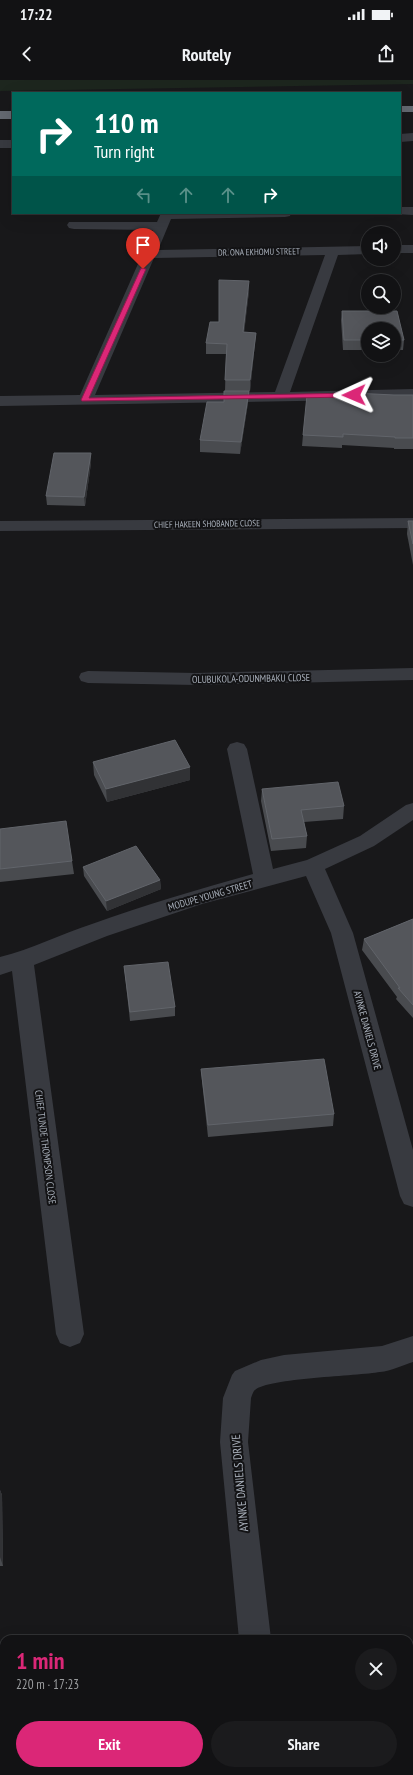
<!DOCTYPE html>
<meta charset="utf-8">
<style>
body{margin:0;font-family:"PT Sans Narrow",sans-serif;background:#1b1b1d;color:#f1f3f6;height:100vh;display:flex;flex-direction:column;font-size:15px;white-space:nowrap}
*{box-sizing:border-box;margin:0}
p{font-size:13px;color:#9c9ea0}
.icon{flex:none;width:22px;height:22px;fill:none;stroke:currentColor;stroke-width:2;stroke-linecap:round;stroke-linejoin:round}
.map{position:relative;flex:1;overflow:hidden}
.sheet{position:absolute;left:0px;top:1555px;width:413px;height:140px;display:flex;flex-direction:column;background:#121214;border-radius:12px 12px 0 0;box-shadow:0 4px 16px #0002,0 0 0 1px #313234}
.sheet>*{flex:none}
.banner{position:absolute;left:12px;top:12px;width:389px;height:122px;border-radius:0px;box-shadow:0 4px 16px #0002,0 0 0 1px #313234;background:#00695c;color:#fff;overflow:hidden}
.tools{position:absolute;left:361px;top:146px;display:grid;gap:8px}
.tools a{display:grid;place-items:center;width:40px;height:40px;border-radius:50%;background:#121214;box-shadow:0 4px 16px #0002,0 0 0 1px #313234;font-size:20px}
.pin{position:absolute;display:grid;place-items:center;width:34px;height:34px;color:#fff;margin:-41px -17px;border-radius:50% 50% 50% 0;rotate:-45deg;box-shadow:0 0 4px #0007}
.pin .icon{rotate:45deg}
.me{position:absolute;width:44px;margin:-22px;rotate:269deg;stroke-linejoin:round;filter:drop-shadow(0 0 3px #0008)}
.turn{display:flex;align-items:center;gap:14px;height:84px;padding:0 16px;font-size:18px}
.turn .icon{width:52px;height:52px;stroke-width:2.5}
.turn b{display:block;font-size:28px;line-height:34px}
.lanes{display:flex;align-items:center;height:38px;padding:0 16px;background:#0003;justify-content:center;gap:20px;direction:ltr}
.lanes .off{opacity:.35}
.round{display:grid;place-items:center;flex:none;width:42px;height:42px;border-radius:21px;background:#1b1b1d}
.head{display:flex;align-items:center;justify-content:space-between;height:68px;padding:0 16px}
h1{font-size:24px;font-weight:600;line-height:30px;color:#db2777}
.action{display:flex;gap:8px;margin-top:auto;padding:8px 16px}
.action a{flex:1;height:46px;border-radius:24px;background:#db2777;color:#fff;font-size:16px;font-weight:600;line-height:46px;text-align:center}
.action a+a{background:#1b1b1d;color:#f1f3f6}
.status{display:flex;justify-content:space-between;align-items:center;height:28px;padding:0 20px;background:#121214;direction:ltr}
.status svg{height:11px;fill:currentColor}
header{display:flex;justify-content:space-between;align-items:center;height:52px;padding:0 16px;background:#121214;font-size:18px;font-weight:600}
.map>svg:first-child{display:block}
</style>
<div class="status"><b>17:22</b><svg viewBox="0 0 49 12"><path d="M0 12V9h3v3zM5 12V6h3v6zM10 12V3h3v9zM15 12V0h3v12zM26 1h20v11H26zM47 4h2v5h-2z"/></svg></div>
<header><svg class="icon" aria-label="back" viewBox="0 0 24 24"><path d="M15 5l-7 7 7 7"/></svg>Routely<svg class="icon" aria-label="share" viewBox="0 0 24 24"><path d="M12 15V3M7 8l5-5 5 5M5 13v7h14v-7"/></svg></header>
<div class="map">
<svg width="413" height="1695" viewBox="0 0 413 1695">
<rect width="100%" height="100%" fill="#18181a"/>
<!-- green -->
<polygon fill="#1d261e" points="0,0 413,0 413,4 0,11"/>
<g fill="none" stroke-linecap="round" stroke-linejoin="round">
<!-- minor -->
<g fill="#383a40" fill-rule="evenodd">
<polygon points="413,53 413,61 400,62 400,54"/>
<rect x="0" y="60" width="13" height="8"/>
<polygon points="400,127 413,127 413,135 395,134 400,133"/>
<path d="M 161,133 L 291,133 L 290,136 L 285,137 L 171,139 L 158,170 L 368,166 L 368,174 L 338,175 L 290,312 L 413,309 L 413,319 L 0,326 L 0,316 L 80,315 L 153,150 L 74,149 L 69,148 L 67,145 L 69,142 L 157,142 ZM 325,175 L 275,312 L 95,315 L 154,178 Z"/>
<rect x="394" y="165" width="19" height="8"/>
<polygon points="413,438 413,448 0,451 0,441"/>
<polygon points="413,588 413,600 196,605 88,603 81,601 79,597 81,593 88,591 196,593"/>
<path d="M 237,662 L 244,664 L 247,669 L 273,789 L 307,780 L 360,756 L 406,725 L 413,723 L 413,740 L 374,766 L 325,789 L 353,853 L 413,1070 L 413,1127 L 404,1124 L 400,1116 L 331,853 L 306,796 L 202,824 L 107,856 L 34,885 L 84,1254 L 80,1263 L 70,1267 L 60,1263 L 56,1254 L 12,891 L 0,895 L 0,877 C 32,869 61,854 92,844 C 145,825 199,809 253,794 L 227,669 L 230,664 Z"/>
<path d="M 413,1256 L 413,1282 C 403,1285 391,1291 380,1292 C 358,1296 268,1298 255,1310 C 253,1311 252,1316 251,1318 L 248,1362 L 271,1559 L 239,1559 L 220,1362 L 223,1318 L 232,1295 L 235,1291 L 261,1280 L 284,1275 L 382,1266 Z"/>
<rect x="253" y="1691" width="32" height="4"/>
</g>
<!-- highway -->
<g fill="#646971" fill-rule="evenodd">
<rect x="400" y="26" width="13" height="6"/>
<rect x="0" y="31" width="13" height="8"/>
</g>
</g>
<!-- wall -->
<g fill="#494b4f">
<polygon points="249,211 244,252 256,253 255,263 250,311 249,311 248,323 240,374 200,372 200,360 224,322 225,311 226,274 206,274 206,263 219,242"/>
<polygon points="342,231 397,231 404,260 403,270 394,270 394,249 368,249 368,270 343,270 341,240"/>
<polygon points="394,315 413,315 413,369 394,369 394,368 342,365 342,368 302,366 303,355 353,318"/>
<polygon points="91,373 91,383 85,426 47,425 46,416"/>
<polygon points="408,441 413,441 413,485 407,454"/>
<polygon points="93,682 190,687 190,700 107,722 94,695"/>
<polygon points="262,709 344,726 343,739 304,742 307,756 306,768 271,771 261,721"/>
<polygon points="0,749 72,781 74,794 0,802"/>
<polygon points="83,787 160,800 161,809 107,831 84,796"/>
<polygon points="413,839 413,938 396,919 397,917 362,870 364,859"/>
<polygon points="124,886 175,927 175,936 130,941"/>
<polygon points="201,989 334,1034 333,1046 208,1057 202,1001"/>
<polygon points="0,1410 2,1415 3,1486 0,1486"/>
</g>
<!-- shaded-wall -->
<g fill="#313235">
<polygon points="249,201 249,211 243,263 243,252"/>
<polygon points="256,253 255,263 250,311 250,300"/>
<polygon points="249,311 248,323 240,374 241,362"/>
<polygon points="91,373 91,383 85,426 84,417"/>
<polygon points="190,687 190,700 107,722 106,709"/>
<polygon points="160,800 161,809 107,831 106,821"/>
<polygon points="0,1410 2,1415 3,1486 0,1477"/>
</g>
<!-- building -->
<g fill="#54565b" stroke="#61646a">
<polygon points="219,200 249,201 243,252 256,253 250,300 225,300 227,264 206,263 210,242 219,242"/>
<polygon points="342,231 397,231 404,260 394,260 394,249 368,249 368,260 344,260"/>
<polygon points="224,311 249,311 241,362 200,360 207,322 224,322"/>
<polygon points="353,313 394,315 413,315 413,358 395,358 395,357 343,354 343,357 303,355 307,315 353,318"/>
<polygon points="54,373 91,373 84,417 46,416"/>
<polygon points="408,441 413,441 413,464"/>
<polygon points="175,660 190,687 106,709 93,682"/>
<polygon points="338,702 344,726 301,730 307,756 272,759 262,709"/>
<polygon points="66,741 72,781 0,789 0,749"/>
<polygon points="136,766 160,800 106,821 83,787"/>
<polygon points="413,839 413,925 398,908 400,908 364,859"/>
<polygon points="168,882 175,927 130,932 124,886"/>
<polygon points="324,979 334,1034 208,1045 201,989"/>
<rect x="308" y="1691" width="80" height="4"/>
</g>
<!-- route -->
<polygon fill="#db2777" stroke="#8e194d" points="141,188 146,189 89,318 354,313 358,315 354,317 82,321 81,320"/>
<g text-anchor="middle" stroke-width="4" stroke-linejoin="round" paint-order="stroke">
<!-- far-street labels -->
<g font-size="9" fill="#a9b0bb" stroke="#131315">
<text transform="translate(259 172) rotate(-1)" y="3">DR. ONA EKHOMU STREET</text>
<text transform="translate(207 444) rotate(-1)" y="3">CHIEF HAKEEN SHOBANDE CLOSE</text>
</g>
<!-- street labels -->
<g font-size="10" fill="#a9b0bb" stroke="#131315">
<text transform="translate(251 598) rotate(-1)" y="4">OLUBUKOLA-ODUNMBAKU CLOSE</text>
<text transform="translate(210 815) rotate(-16)" y="4">MODUPE YOUNG STREET</text>
<text transform="translate(368 950) rotate(75)" y="4">AYINKE DANIELS DRIVE</text>
<text transform="translate(46 1067) rotate(83)" y="4">CHIEF TUNDE THOMPSON CLOSE</text>
</g>
<!-- near-street labels -->
<g font-size="12" fill="#a9b0bb" stroke="#131315">
<text transform="translate(240 1403) rotate(-95)" y="4">AYINKE DANIELS DRIVE</text>
</g>
</g>
</svg>
<div class="tools">
<a><svg class="icon" aria-label="sound" viewBox="0 0 24 24"><path d="M4 9h4l5-4v14l-5-4H4zM17 9q2 3 0 6"/></svg></a>
<a><svg class="icon" aria-label="search" viewBox="0 0 24 24"><circle cx="10" cy="10" r="6"/><path d="M15 15l6 6"/></svg></a>
<a><svg class="icon" aria-label="layers" viewBox="0 0 24 24"><path d="M12 4l9 5-9 5-9-5zM3 14l9 5 9-5"/></svg></a>
</div>
<div class="pin" style="left:143px;top:189px;background:#d93025"><svg class="icon" aria-label="arrive" viewBox="0 0 24 24"><path d="M6 21V4h12l-3 4 3 4H6"/></svg></div>
<svg class="me" style="left:354px;top:315px" viewBox="-20 -20 40 40"><path d="M0-17L14 15 0 8-14 15z" fill="#db2777" stroke="#fff" stroke-width="4"/></svg>
<div class="banner">
<div class="turn"><svg class="icon" aria-label="right" viewBox="0 0 24 24"><path d="M7 20v-9h11M14 6l5 5-5 5"/></svg><div><b>110 m</b>Turn right</div></div>
<div class="lanes"><svg class="icon off" aria-label="left" viewBox="0 0 24 24"><path d="M17 20v-9H6M10 6l-5 5 5 5"/></svg><svg class="icon off" aria-label="ahead" viewBox="0 0 24 24"><path d="M12 20V5M6 11l6-6 6 6"/></svg><svg class="icon off" aria-label="ahead" viewBox="0 0 24 24"><path d="M12 20V5M6 11l6-6 6 6"/></svg><svg class="icon" aria-label="right" viewBox="0 0 24 24"><path d="M7 20v-9h11M14 6l5 5-5 5"/></svg></div>
</div>
<section class="sheet">
<div class="head"><div><h1>1 min</h1><p>220 m · 17:23</p></div><a class="round"><svg class="icon" aria-label="close" viewBox="0 0 24 24"><path d="M6 6l12 12M18 6L6 18"/></svg></a></div>
<div class="action"><a>Exit</a><a>Share</a></div>
</section>
</div>
